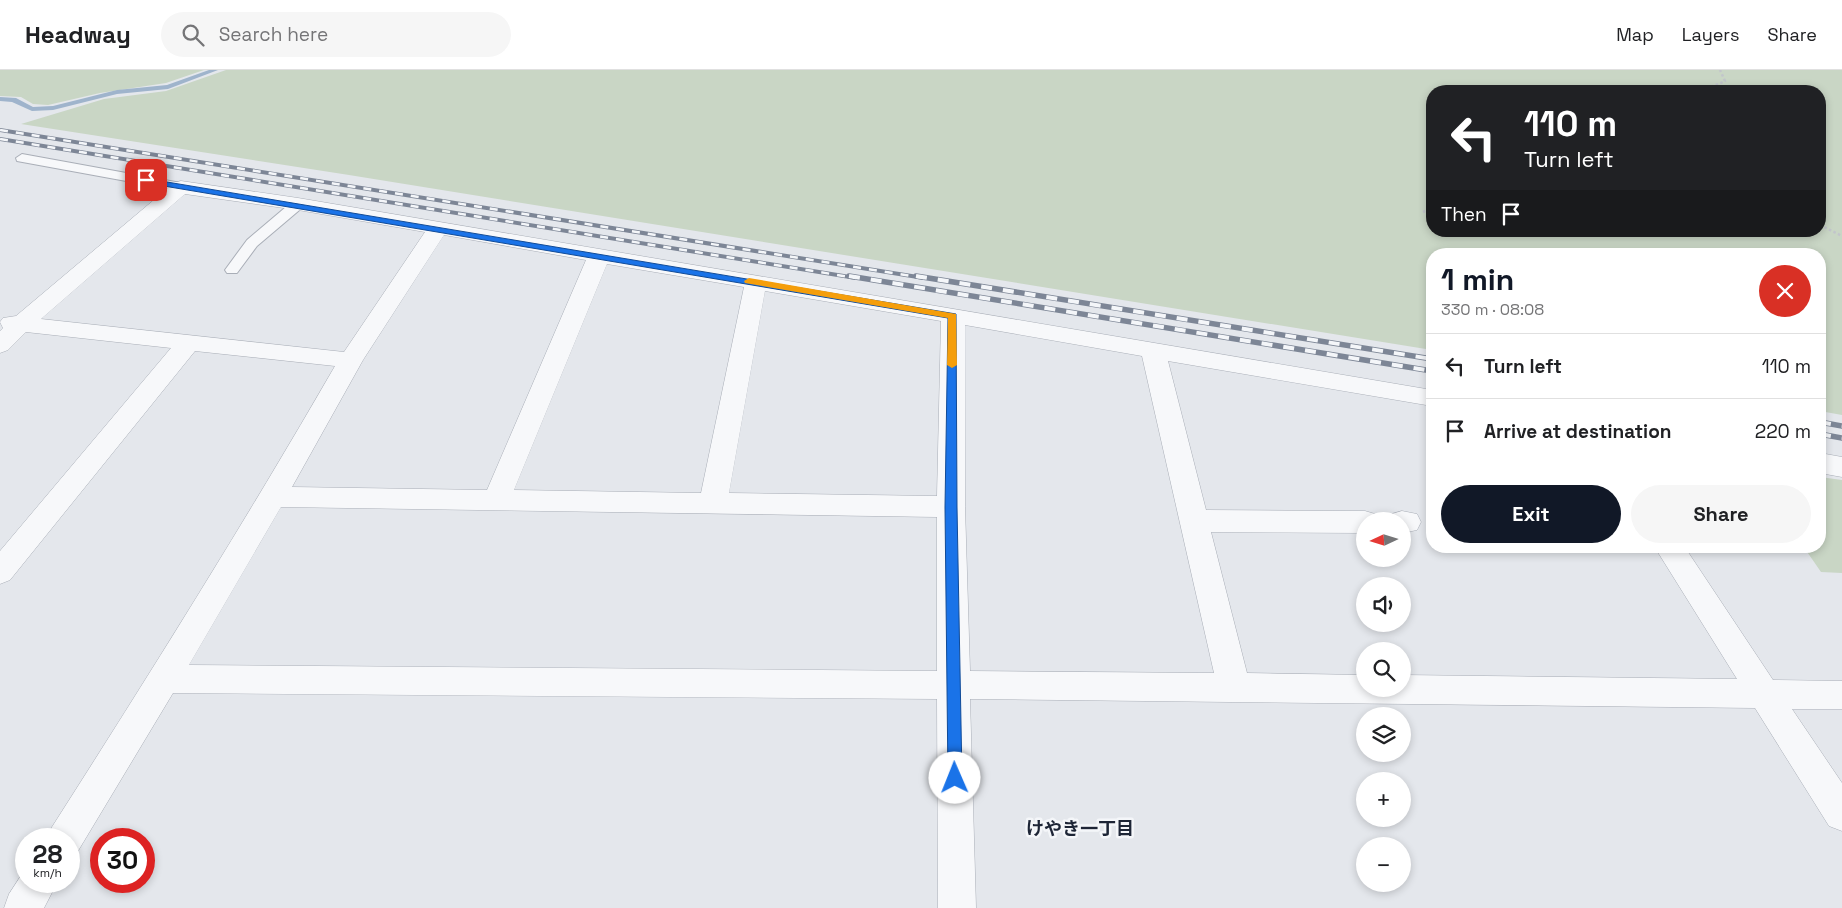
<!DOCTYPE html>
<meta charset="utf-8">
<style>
body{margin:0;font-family:"Space Grotesk","Noto Sans JP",sans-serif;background:#f6f6f6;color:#202124;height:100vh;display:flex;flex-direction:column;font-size:19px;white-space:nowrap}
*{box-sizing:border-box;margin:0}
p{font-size:16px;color:#757577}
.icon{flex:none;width:28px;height:28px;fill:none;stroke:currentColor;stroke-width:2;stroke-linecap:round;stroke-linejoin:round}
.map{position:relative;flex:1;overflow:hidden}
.details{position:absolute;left:1426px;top:178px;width:400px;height:305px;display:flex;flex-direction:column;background:#fff;border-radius:20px;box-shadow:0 2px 8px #0003}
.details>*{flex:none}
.top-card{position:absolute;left:1426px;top:15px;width:400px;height:152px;border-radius:20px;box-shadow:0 2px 8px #0003;background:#202124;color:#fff;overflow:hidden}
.needle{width:32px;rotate:266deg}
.controls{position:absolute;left:1356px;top:442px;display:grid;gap:10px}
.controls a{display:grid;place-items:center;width:55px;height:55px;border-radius:50%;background:#fff;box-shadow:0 2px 8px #0003;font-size:25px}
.speed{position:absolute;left:15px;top:758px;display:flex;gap:10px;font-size:25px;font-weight:700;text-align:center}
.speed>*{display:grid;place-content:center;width:65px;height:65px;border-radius:50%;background:#fff;box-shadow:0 2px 8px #0003;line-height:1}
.speed small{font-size:12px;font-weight:400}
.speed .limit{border:8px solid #d22;background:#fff;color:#111}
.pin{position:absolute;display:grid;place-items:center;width:42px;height:42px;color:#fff;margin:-21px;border-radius:10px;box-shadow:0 2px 8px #0006}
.me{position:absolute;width:55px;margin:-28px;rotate:359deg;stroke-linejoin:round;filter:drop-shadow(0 0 4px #0008)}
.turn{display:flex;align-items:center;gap:18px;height:105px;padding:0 15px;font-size:22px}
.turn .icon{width:65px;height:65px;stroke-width:2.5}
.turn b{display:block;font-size:35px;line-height:42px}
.then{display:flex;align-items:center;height:48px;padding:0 15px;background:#0003;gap:10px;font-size:19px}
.round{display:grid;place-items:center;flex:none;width:52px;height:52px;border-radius:26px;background:#f6f6f6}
.head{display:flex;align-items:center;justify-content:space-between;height:85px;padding:0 15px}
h1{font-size:30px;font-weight:700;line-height:38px;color:#111827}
.cta{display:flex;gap:10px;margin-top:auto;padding:10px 15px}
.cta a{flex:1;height:58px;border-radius:30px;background:#111827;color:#fff;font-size:20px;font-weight:700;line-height:58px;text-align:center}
.cta a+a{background:#f6f6f6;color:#202124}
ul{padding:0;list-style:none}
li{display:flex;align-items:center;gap:15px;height:65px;padding:0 15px;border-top:1px solid #e0e0e0}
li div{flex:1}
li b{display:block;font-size:19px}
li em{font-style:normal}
header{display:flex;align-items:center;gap:30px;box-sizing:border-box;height:70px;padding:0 25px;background:#fff;border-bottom:1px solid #e0e0e0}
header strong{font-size:24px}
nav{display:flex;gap:28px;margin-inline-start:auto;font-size:18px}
.search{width:350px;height:45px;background:#f6f6f6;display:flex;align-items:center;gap:12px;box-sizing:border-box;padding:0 18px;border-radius:28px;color:#757577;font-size:19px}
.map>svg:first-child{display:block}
</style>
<header>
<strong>Headway</strong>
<div class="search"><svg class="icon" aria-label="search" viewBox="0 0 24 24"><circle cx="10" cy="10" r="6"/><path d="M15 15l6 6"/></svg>Search here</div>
<nav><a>Map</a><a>Layers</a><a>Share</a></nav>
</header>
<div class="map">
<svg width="1842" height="838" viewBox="0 0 1842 838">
<rect width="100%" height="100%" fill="#e4e7ec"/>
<!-- green -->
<g fill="#c9d6c5" fill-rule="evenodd">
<polygon points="0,0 204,0 166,13 100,23 48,35 33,34 21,27 0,26"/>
<path d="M 226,0 L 1842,0 L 1842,345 L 1820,341 L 1820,184 L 1432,184 L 1432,280 L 349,105 L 21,54 L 104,29 L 166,21 ZM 1432,21 L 1820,21 L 1820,161 L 1432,161 Z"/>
<polygon points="1820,407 1842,410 1842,503 1821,502 1803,476 1820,476"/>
</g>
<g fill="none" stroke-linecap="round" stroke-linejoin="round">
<!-- stream -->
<polygon fill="#9fb4cc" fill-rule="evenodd" points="209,0 218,0 168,19 117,24 53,40 32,41 12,32 0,31 0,27 16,28 33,37 53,36 117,20 167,15"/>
<defs>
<g id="service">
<polygon points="22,84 181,113 188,117 181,121 17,91 16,88"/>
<polygon points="298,130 303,131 305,134 303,137 257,176 237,203 227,203 225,200 247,170 293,131"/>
</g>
<g id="minor">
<path d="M 181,111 L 298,128 L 1432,320 L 1432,336 L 1168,291 L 1206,440 L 1365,441 L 1375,444 L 1379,451 L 1365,451 L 1365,463 L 1211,462 L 1247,603 L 1365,605 L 1365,619 L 1402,619 L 1402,605 L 1737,609 L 1654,476 L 1684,476 L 1773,610 L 1842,611 L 1842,639 L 1792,639 L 1842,713 L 1842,761 L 1829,756 L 1755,638 L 970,629 L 976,838 L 938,838 L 937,629 L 173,623 L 78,781 L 69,785 L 69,769 L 47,769 L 52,757 C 149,605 245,452 335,296 L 195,281 L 10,510 L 0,514 L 0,481 L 171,278 L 26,262 L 8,280 L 0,283 L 0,261 L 3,258 L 0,252 L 3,248 L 16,246 L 174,113 ZM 185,124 L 298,140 L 425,162 L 344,282 L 41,249 ZM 444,165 L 586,190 L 487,420 L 292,417 L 363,290 ZM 607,194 L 744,217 L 701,423 L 514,420 ZM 765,221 L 941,251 L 937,426 L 729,423 ZM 965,255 L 1142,286 L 1214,603 L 970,601 L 965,437 ZM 281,437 L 937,447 L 937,601 L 189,595 Z"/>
<polygon points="1820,383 1842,387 1842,407 1820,403"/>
<polygon points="1402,441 1417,444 1421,452 1417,460 1402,463 1402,451 1388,451 1392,444"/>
<polygon points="26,798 26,811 58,811 44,838 4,838 9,824"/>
</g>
</defs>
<!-- service casing -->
<use href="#service" stroke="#a9aeb7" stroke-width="2"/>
<!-- minor casing -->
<use href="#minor" stroke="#a9aeb7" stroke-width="1"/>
<!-- path -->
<g stroke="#c2c5cb" stroke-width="2.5" stroke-dasharray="2.5 2.5" stroke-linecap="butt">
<polyline points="1702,21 1725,11 1720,0"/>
<polyline points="1423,142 1432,138"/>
<polyline points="1820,155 1842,166"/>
</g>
<!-- service -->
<use href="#service" fill="#f7f8fa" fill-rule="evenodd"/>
<!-- minor -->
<use href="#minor" fill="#f7f8fa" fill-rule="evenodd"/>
<defs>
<g id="rail-far1">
<polyline points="0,60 924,208"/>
<polyline points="0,69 856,208"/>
</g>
<g id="rail">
<polyline points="849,206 1432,301"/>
<polyline points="916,206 1432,289"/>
<polyline points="1820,352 1842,356"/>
<polyline points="1820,364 1842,368"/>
</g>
</defs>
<!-- rail-far1 casing -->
<use href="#rail-far1" stroke="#7d8696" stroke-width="4"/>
<!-- rail casing -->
<use href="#rail" stroke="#7d8696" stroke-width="5.5"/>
<!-- rail-far1 -->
<use href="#rail-far1" stroke="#f4f6f9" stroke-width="2.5" stroke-dasharray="8" stroke-linecap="butt"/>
<!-- rail -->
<use href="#rail" stroke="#f4f6f9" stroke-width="4" stroke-dasharray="11" stroke-linecap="butt"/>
</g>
<!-- route -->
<polygon fill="#1a73e8" stroke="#114b97" points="143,108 956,244 957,437 962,708 960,713 955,715 950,713 948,708 945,437 948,248 146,113 143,112"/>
<!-- slow -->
<polygon fill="#f59e0b" points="749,208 956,244 957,295 952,298 947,295 948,248 745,213 744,211"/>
<g text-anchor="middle" stroke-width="5" stroke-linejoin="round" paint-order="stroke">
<!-- near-neighbourhood labels -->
<g font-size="18" font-weight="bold" fill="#1d2536" stroke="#f4f6f9">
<text x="1080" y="765">けやき一丁目</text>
</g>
</g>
</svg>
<div class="controls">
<a><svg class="needle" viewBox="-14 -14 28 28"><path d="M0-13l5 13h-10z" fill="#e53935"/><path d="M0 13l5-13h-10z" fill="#757577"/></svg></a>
<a><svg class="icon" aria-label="sound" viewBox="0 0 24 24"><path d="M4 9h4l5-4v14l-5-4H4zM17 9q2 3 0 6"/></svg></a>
<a><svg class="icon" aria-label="search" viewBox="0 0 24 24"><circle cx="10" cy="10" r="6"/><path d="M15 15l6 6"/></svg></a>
<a><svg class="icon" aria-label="layers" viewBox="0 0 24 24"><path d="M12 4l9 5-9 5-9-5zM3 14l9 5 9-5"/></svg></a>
<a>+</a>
<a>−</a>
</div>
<div class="speed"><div>28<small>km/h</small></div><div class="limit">30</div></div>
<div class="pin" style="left:146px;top:110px;background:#d93025"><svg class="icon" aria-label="arrive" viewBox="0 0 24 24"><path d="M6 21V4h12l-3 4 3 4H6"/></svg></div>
<svg class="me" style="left:955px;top:708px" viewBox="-20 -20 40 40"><circle r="19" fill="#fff"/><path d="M0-13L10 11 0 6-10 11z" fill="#1a73e8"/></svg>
<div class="top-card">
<div class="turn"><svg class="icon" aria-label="left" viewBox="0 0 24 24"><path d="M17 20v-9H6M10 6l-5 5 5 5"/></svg><div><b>110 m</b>Turn left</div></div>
<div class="then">Then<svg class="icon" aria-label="arrive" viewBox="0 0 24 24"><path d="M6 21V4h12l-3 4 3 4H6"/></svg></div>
</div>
<section class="details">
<div class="head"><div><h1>1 min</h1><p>330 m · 08:08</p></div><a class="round" style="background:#d93025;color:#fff"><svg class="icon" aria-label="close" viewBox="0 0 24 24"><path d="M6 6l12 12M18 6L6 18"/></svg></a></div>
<ul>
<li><svg class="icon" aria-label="left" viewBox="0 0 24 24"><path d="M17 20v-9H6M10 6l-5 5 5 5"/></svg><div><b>Turn left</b></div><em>110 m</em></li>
<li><svg class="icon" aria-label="arrive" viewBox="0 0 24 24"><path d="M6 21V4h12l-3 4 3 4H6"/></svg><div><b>Arrive at destination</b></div><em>220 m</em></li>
</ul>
<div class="cta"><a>Exit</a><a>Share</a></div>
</section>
</div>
